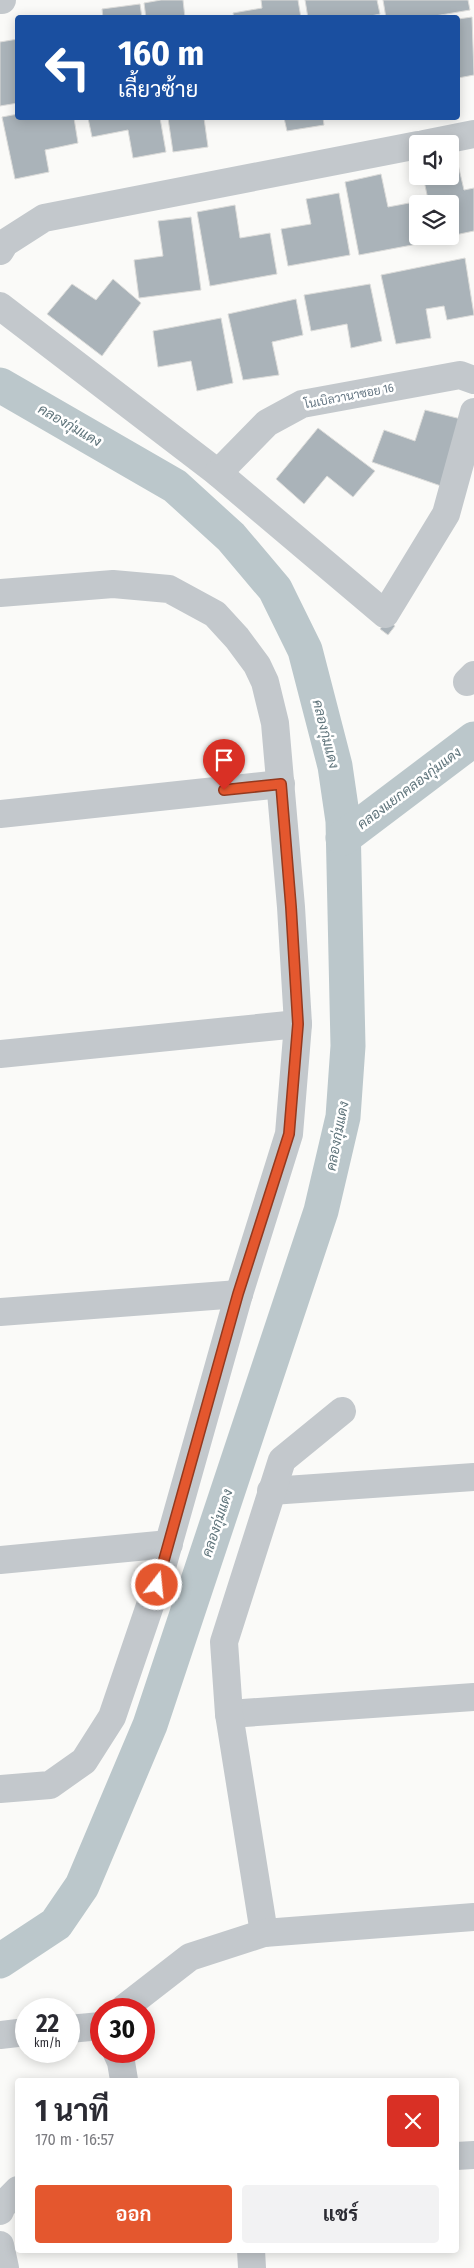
<!DOCTYPE html>
<html lang="th">
<meta charset="utf-8">
<style>
body{margin:0;font-family:"Fira Sans Condensed",Sarabun,sans-serif;background:#f2f2f3;color:#2b2b33;height:100vh;display:flex;flex-direction:column;font-size:19px;white-space:nowrap}
*{box-sizing:border-box;margin:0}
p{font-size:16px;color:#7c7c81}
.icon{flex:none;width:28px;height:28px;fill:none;stroke:currentColor;stroke-width:2;stroke-linecap:round;stroke-linejoin:round}
.map{position:relative;flex:1;overflow:hidden}
.sheet{position:absolute;left:15px;top:2078px;width:444px;height:175px;display:flex;flex-direction:column;background:#fff;border-radius:5px;box-shadow:0 2px 12px #0003}
.sheet>*{flex:none}
.top-card{position:absolute;left:15px;top:15px;width:445px;height:105px;border-radius:5px;box-shadow:0 2px 12px #0003;background:#1a4fa0;color:#fff;overflow:hidden}
.tools{position:absolute;left:409px;top:135px;display:grid;gap:10px}
.tools a{display:grid;place-items:center;width:50px;height:50px;border-radius:5px;background:#fff;box-shadow:0 2px 12px #0003;font-size:25px}
.speed{position:absolute;left:15px;top:1998px;display:flex;gap:10px;font-size:25px;font-weight:700;text-align:center}
.speed>*{display:grid;place-content:center;width:65px;height:65px;border-radius:50%;background:#fff;box-shadow:0 2px 12px #0003;line-height:1}
.speed small{font-size:12px;font-weight:400}
.speed .limit{border:8px solid #d22;background:#fff;color:#111}
.pin{position:absolute;display:grid;place-items:center;width:42px;height:42px;color:#fff;margin:-51px -21px;border-radius:50% 50% 50% 0;rotate:-45deg;box-shadow:0 0 5px #0007}
.pin .icon{rotate:45deg}
.me{position:absolute;width:55px;margin:-28px;rotate:16deg;stroke-linejoin:round;filter:drop-shadow(0 0 4px #0008)}
.turn{display:flex;align-items:center;gap:18px;height:105px;padding:0 20px;font-size:22px}
.turn .icon{width:65px;height:65px;stroke-width:2.5}
.turn b{display:block;font-size:35px;line-height:42px}
.round{display:grid;place-items:center;flex:none;width:52px;height:52px;border-radius:5px;background:#f2f2f3}
.overview{display:flex;align-items:center;justify-content:space-between;height:85px;padding:0 20px}
h1{font-size:30px;font-weight:700;line-height:38px}
.action{display:flex;gap:10px;margin-top:auto;padding:10px 20px}
.action a{flex:1;height:58px;border-radius:5px;background:#e4572e;color:#fff;font-size:20px;font-weight:700;line-height:58px;text-align:center}
.action a+a{background:#f2f2f3;color:#2b2b33}
.map>svg:first-child{display:block}
</style>
<div class="map">
<svg width="474" height="2268" viewBox="0 0 474 2268">
<rect width="100%" height="100%" fill="#fafaf8"/>
<g fill="none" stroke-linecap="round" stroke-linejoin="round">
<!-- canal -->
<g stroke="#bbc7cb" stroke-width="35">
<polyline points="0,385 175,486 231,537 275,589 305,650 335,766 343,821 348,1046 343,1117 321,1211 150,1725 82,1886 56,1924 0,1961"/>
<polyline points="343,838 474,739"/>
</g>
</g>
<!-- building -->
<g fill="#aab3b9" stroke="#dcdcda">
<polygon points="161,0 183,0 185,18 146,18 144,3"/>
<polygon points="261,0 298,0 301,18 234,18 233,13 262,8"/>
<polygon points="305,0 377,0 380,14 361,18 308,18"/>
<polygon points="383,0 468,0 470,10 423,18 386,18"/>
<polygon points="140,4 142,18 103,18 102,9"/>
<polygon points="472,17 474,75 458,78 458,19"/>
<polygon points="18,39 18,103 0,106 0,42"/>
<polygon points="18,114 18,118 74,118 78,143 45,150 49,172 15,179 2,117"/>
<polygon points="88,118 160,118 166,152 133,158 128,130 92,137"/>
<polygon points="168,118 204,118 208,147 173,152"/>
<polygon points="284,118 323,118 324,125 287,131"/>
<polygon points="456,156 464,190 474,188 474,231 436,239 435,236 450,236 450,204 429,204 423,176 450,176 450,158"/>
<polygon points="381,174 388,207 420,201 421,204 418,204 418,236 427,236 428,242 359,255 345,182"/>
<polygon points="339,193 350,255 288,266 281,229 311,224 306,199"/>
<polygon points="235,205 240,238 270,233 277,274 210,286 197,212"/>
<polygon points="191,217 201,290 139,298 134,260 163,256 158,221"/>
<polygon points="465,258 474,315 447,320 444,306 426,309 431,338 396,344 381,275"/>
<polygon points="113,279 141,303 102,356 47,314 72,284 96,300"/>
<polygon points="370,284 382,341 351,348 347,324 311,331 304,295"/>
<polygon points="296,299 303,335 272,342 279,375 243,380 228,314"/>
<polygon points="221,318 233,383 197,391 191,361 158,367 153,331"/>
<polygon points="425,410 465,420 444,487 372,462 384,430 415,441"/>
<polygon points="318,428 375,471 353,497 327,476 304,504 276,479"/>
<polygon points="387,620 395,626 388,635 380,629"/>
</g>
<g fill="none" stroke-linecap="round" stroke-linejoin="round">
<!-- minor -->
<g stroke="#c3c8cc" stroke-width="28">
<polyline points="0,0 2,0"/>
<polyline points="424,144 474,134"/>
<polyline points="0,251 5,243 44,218 418,145"/>
<polyline points="0,306 218,473 385,614 446,514 474,412"/>
<polyline points="218,473 267,423 302,404 460,375 474,380"/>
<polyline points="0,593 113,584 169,589 215,614 237,638 257,665 265,682 275,723 291,907 298,1024 289,1134 239,1294 157,1585 112,1717 84,1761 50,1785 0,1789"/>
<polyline points="467,682 474,675"/>
<polyline points="0,814 281,784"/>
<polyline points="0,1054 298,1024"/>
<polyline points="0,1312 239,1294"/>
<polyline points="271,1491 474,1477"/>
<polyline points="0,1560 169,1544"/>
<polyline points="229,1714 474,1697"/>
<polyline points="264,1933 229,1714 224,1642 282,1460 342,1411"/>
<polyline points="123,2009 190,1957 264,1933 474,1917"/>
<polyline points="69,2029 101,2026"/>
<polyline points="0,2035 26,2032"/>
<polyline points="116,2051 121,2062 124,2080"/>
<polyline points="456,2156 474,2155"/>
<polyline points="0,2211 2,2206 18,2190"/>
<polyline points="0,2245 5,2268"/>
<polyline points="251,2250 252,2268"/>
</g>
</g>
<g fill="none" stroke-linecap="round" stroke-linejoin="round">
<defs>
<polyline id="route" points="157,1585 238,1294 289,1134 298,1024 291,907 281,784 224,790"/>
</defs>
<!-- route casing -->
<use href="#route" stroke="#94391e" stroke-width="12"/>
<!-- route -->
<use href="#route" stroke="#e4572e" stroke-width="9"/>
</g>
<g text-anchor="middle" stroke-width="5" stroke-linejoin="round" paint-order="stroke">
<!-- street labels -->
<g font-size="12" fill="#657683" stroke="#fff">
<text transform="translate(349 396) rotate(-11)" y="4">โนเบิลวานาซอย 16</text>
</g>
<!-- water labels -->
<g font-size="14" font-style="italic" fill="#60757c" stroke="#fff">
<text transform="translate(70 425) rotate(30)" y="5">คลองกุ่มแดง</text>
<text transform="translate(326 734) rotate(76)" y="5">คลองกุ่มแดง</text>
<text transform="translate(409 788) rotate(-37)" y="5">คลองแยกคลองกุ่มแดง</text>
<text transform="translate(337 1136) rotate(-79)" y="5">คลองกุ่มแดง</text>
<text transform="translate(217 1523) rotate(-72)" y="5">คลองกุ่มแดง</text>
</g>
</g>
</svg>
<div class="tools">
<a><svg class="icon" aria-label="sound" viewBox="0 0 24 24"><path d="M4 9h4l5-4v14l-5-4H4zM17 9q2 3 0 6"/></svg></a>
<a><svg class="icon" aria-label="layers" viewBox="0 0 24 24"><path d="M12 4l9 5-9 5-9-5zM3 14l9 5 9-5"/></svg></a>
</div>
<div class="speed"><div>22<small>km/h</small></div><div class="limit">30</div></div>
<div class="pin" style="left:224px;top:790px;background:#d93025"><svg class="icon" aria-label="arrive" viewBox="0 0 24 24"><path d="M6 21V4h12l-3 4 3 4H6"/></svg></div>
<svg class="me" style="left:157px;top:1585px" viewBox="-20 -20 40 40"><circle r="17" fill="#e4572e" stroke="#fff" stroke-width="3"/><path d="M0-11L8 9 0 5-8 9z" fill="#fff"/></svg>
<div class="top-card">
<div class="turn"><svg class="icon" aria-label="left" viewBox="0 0 24 24"><path d="M17 20v-9H6M10 6l-5 5 5 5"/></svg><div><b>160 m</b>เลี้ยวซ้าย</div></div>
</div>
<section class="sheet">
<div class="overview"><div><h1>1 นาที</h1><p>170 m · 16:57</p></div><a class="round" style="background:#d93025;color:#fff"><svg class="icon" aria-label="close" viewBox="0 0 24 24"><path d="M6 6l12 12M18 6L6 18"/></svg></a></div>
<div class="action"><a>ออก</a><a>แชร์</a></div>
</section>
</div>
